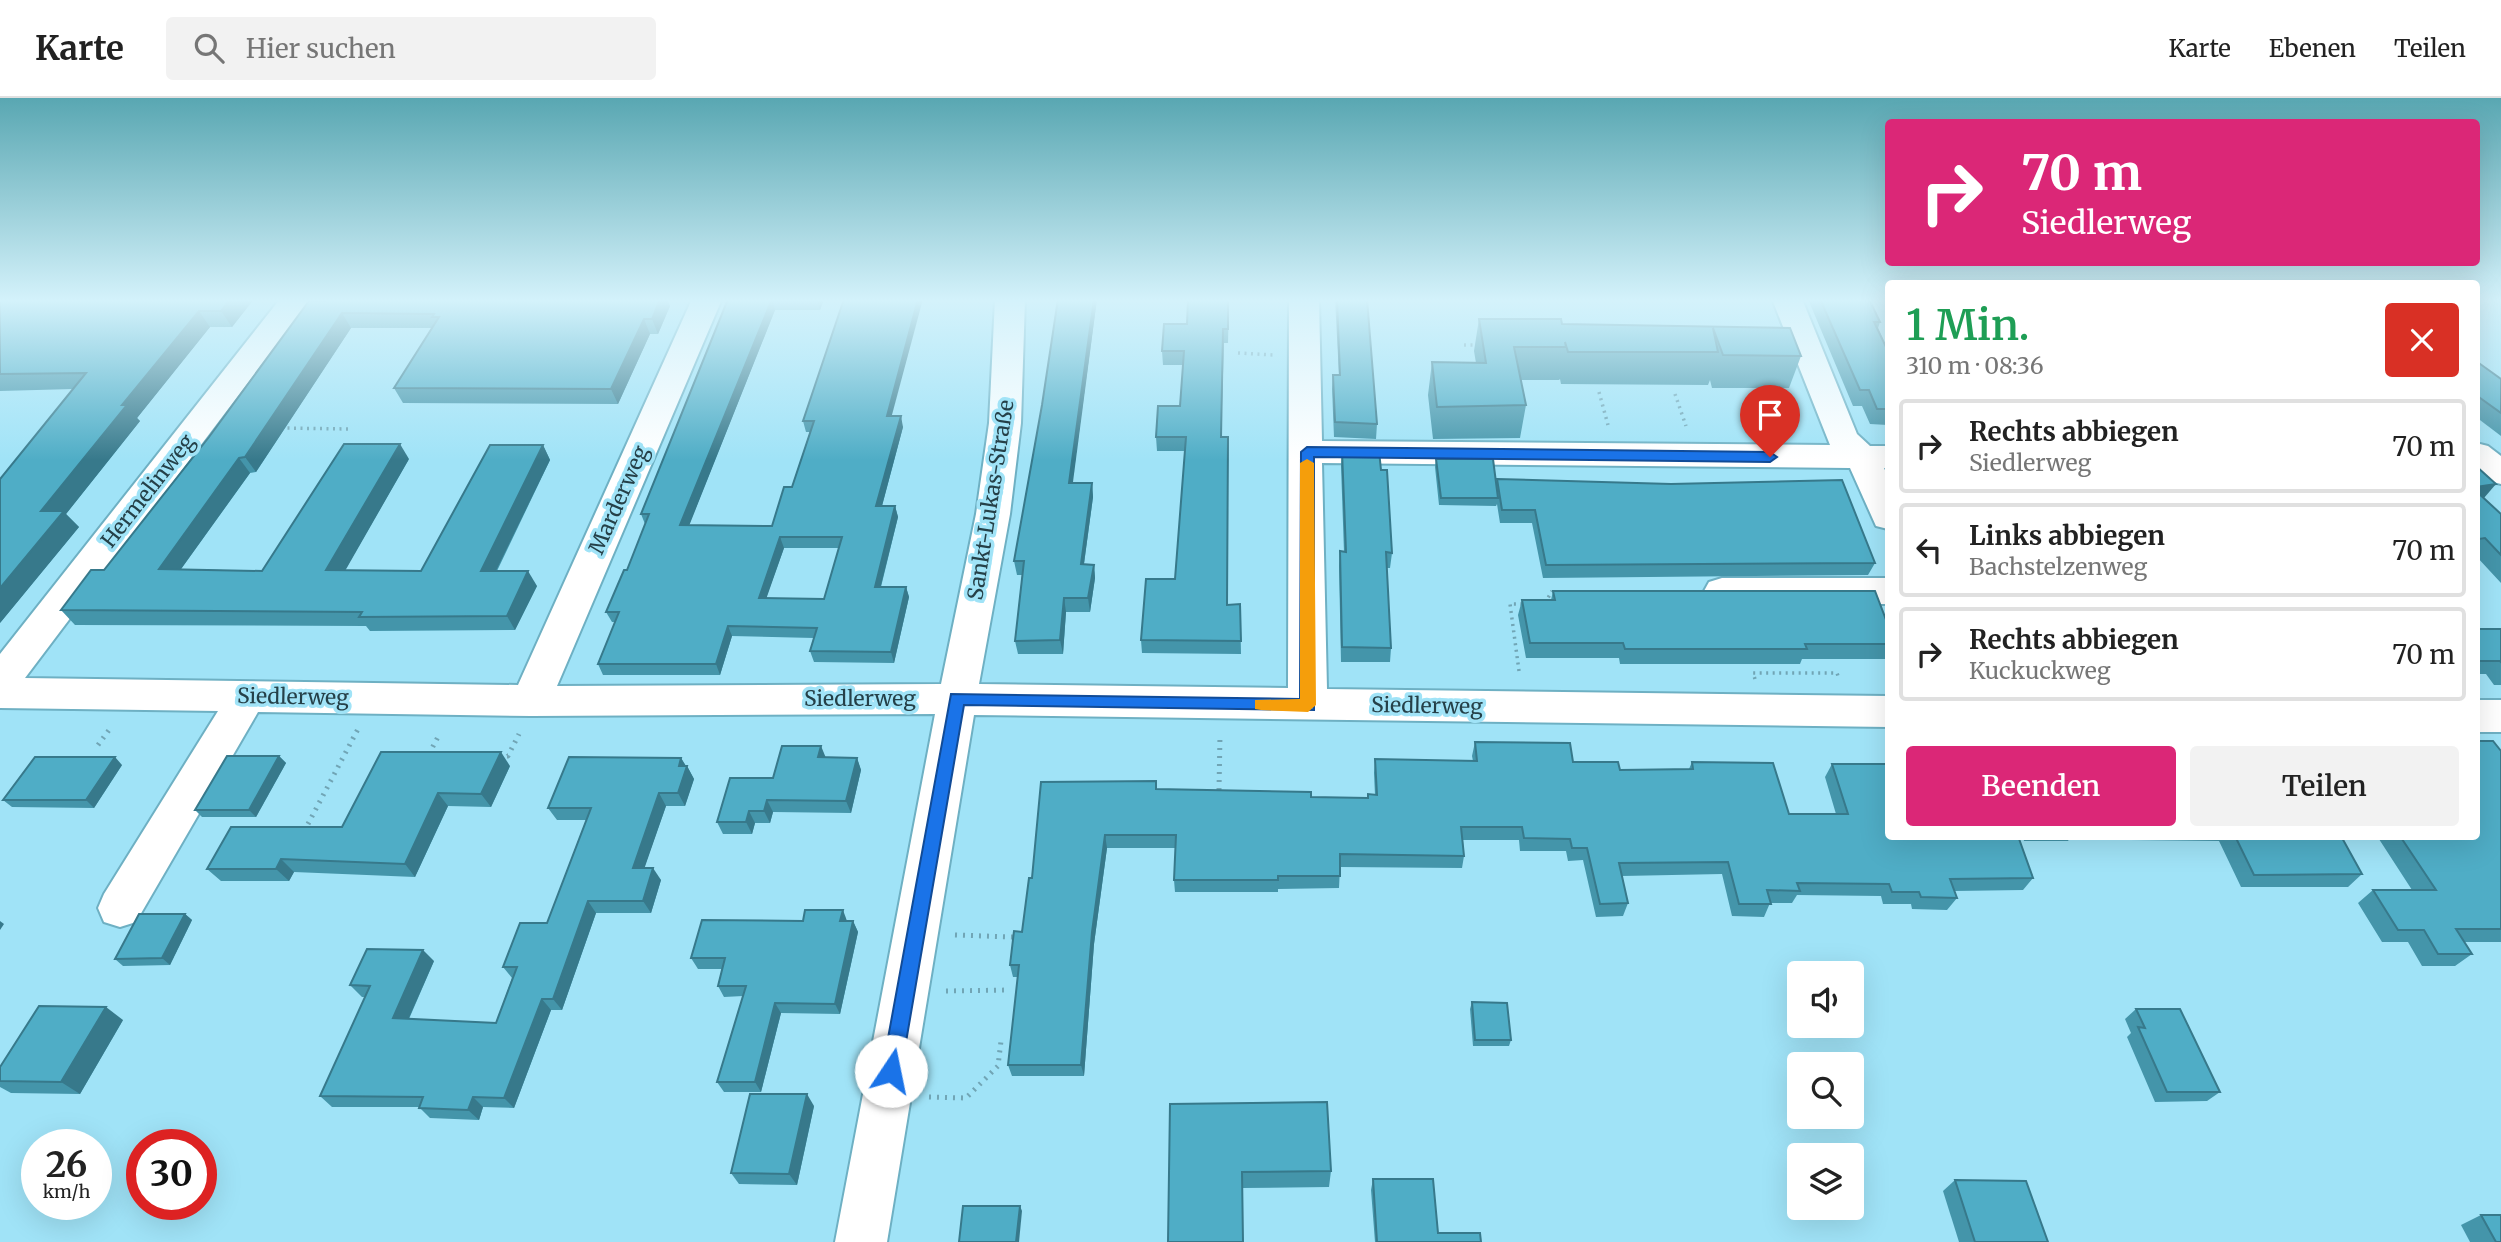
<!DOCTYPE html>
<html lang="de">
<meta charset="utf-8">
<style>
body{margin:0;font-family:Merriweather,serif;background:#f2f2f2;color:#222;height:100vh;display:flex;flex-direction:column;font-size:26px;white-space:nowrap}
*{box-sizing:border-box;margin:0}
p{font-size:23px;color:#767676}
.icon{flex:none;width:38px;height:38px;fill:none;stroke:currentColor;stroke-width:2;stroke-linecap:round;stroke-linejoin:round}
.map{position:relative;flex:1;overflow:hidden}
.sheet{position:absolute;left:1885px;top:182px;width:595px;height:560px;display:flex;flex-direction:column;background:#fff;border-radius:7px;box-shadow:0 7px 28px #0002}
.sheet>*{flex:none}
.guide{position:absolute;left:1885px;top:21px;width:595px;height:147px;border-radius:7px;box-shadow:0 7px 28px #0002;background:#db2777;color:#fff;overflow:hidden}
.buttons{position:absolute;left:1787px;top:863px;display:grid;gap:14px}
.buttons a{display:grid;place-items:center;width:77px;height:77px;border-radius:7px;background:#fff;box-shadow:0 7px 28px #0002;font-size:35px}
.speed{position:absolute;left:21px;top:1031px;display:flex;gap:14px;font-size:35px;font-weight:700;text-align:center}
.speed>*{display:grid;place-content:center;width:91px;height:91px;border-radius:50%;background:#fff;box-shadow:0 7px 28px #0002;line-height:1}
.speed small{font-size:18px;font-weight:400}
.speed .limit{border:10px solid #d22;background:#fff;color:#111}
.pin{position:absolute;display:grid;place-items:center;width:60px;height:60px;color:#fff;margin:-72px -30px;border-radius:50% 50% 50% 0;rotate:-45deg;box-shadow:0 0 7px #0007}
.pin .icon{rotate:45deg}
.me{position:absolute;width:77px;margin:-38px;rotate:11deg;stroke-linejoin:round;filter:drop-shadow(0 0 5px #0008)}
.turn{display:flex;align-items:center;gap:24px;height:147px;padding:0 21px;font-size:32px}
.turn .icon{width:91px;height:91px;stroke-width:2.5}
.turn b{display:block;font-size:49px;line-height:60px}
.round{display:grid;place-items:center;flex:none;width:74px;height:74px;border-radius:7px;background:#f2f2f2}
.summary{display:flex;align-items:center;justify-content:space-between;height:119px;padding:0 21px}
h1{font-size:42px;font-weight:600;line-height:52px;color:#1e9e55}
.button{display:flex;gap:14px;margin-top:auto;padding:14px 21px}
.button a{flex:1;height:80px;border-radius:7px;background:#db2777;color:#fff;font-size:28px;font-weight:600;line-height:80px;text-align:center}
.button a+a{background:#f2f2f2;color:#222}
ul{padding:0;list-style:none}
li{display:flex;align-items:center;gap:21px;height:94px;margin:0 14px 10px;padding:0 7px;border:4px solid #e0e0e0;border-radius:7px}
li div{flex:1}
li b{display:block;font-size:26px}
li em{font-style:normal}
header{display:flex;align-items:center;gap:42px;box-sizing:border-box;height:98px;padding:0 35px;background:#fff;border-bottom:2px solid #e0e0e0}
header strong{font-size:33px}
nav{display:flex;gap:38px;margin-inline-start:auto;font-size:24px}
.search{width:490px;height:63px;background:#f2f2f2;display:flex;align-items:center;gap:18px;box-sizing:border-box;padding:0 24px;border-radius:7px;color:#767676;font-size:26px}
.map>svg:first-child{display:block}
</style>
<header>
<strong>Karte</strong>
<div class="search"><svg class="icon" aria-label="search" viewBox="0 0 24 24"><circle cx="10" cy="10" r="6"/><path d="M15 15l6 6"/></svg>Hier suchen</div>
<nav><a>Karte</a><a>Ebenen</a><a>Teilen</a></nav>
</header>
<div class="map">
<svg width="2501" height="1144" viewBox="0 0 2501 1144">
<rect width="100%" height="100%" fill="#a0e3f7"/>
<g fill="none" stroke-linecap="round" stroke-linejoin="round">
<defs>
<g id="minor">
<polygon points="280,201 311,201 25,580 518,587 692,201 722,201 557,588 941,586 976,416 989,325 995,201 1025,201 1021,325 1010,416 979,586 1288,590 1289,201 1319,201 1322,343 1830,347 1772,201 1802,201 1857,336 1870,348 1888,348 1888,370 1884,370 1888,379 1888,431 1876,428 1850,370 1322,365 1327,591 1888,598 1888,629 974,617 887,1144 835,1144 935,616 531,618 258,614 136,824 120,829 104,824 98,810 104,796 218,613 0,610 0,556"/>
<polygon points="2476,345 2488,348 2501,358 2501,386 2489,383 2476,373"/>
<polygon points="1722,480 1888,480 1888,506 1722,506 1709,502 1704,493 1709,484"/>
<rect x="2476" y="602" width="25" height="32"/>
</g>
</defs>
<!-- minor casing -->
<use href="#minor" stroke="#6eb0c3" stroke-width="4"/>
<!-- path-far1 -->
<g stroke="#71a5b5" stroke-width="3.5" stroke-dasharray="2 4.5" stroke-linecap="butt">
<polyline points="1464,247 1481,247"/>
<polyline points="1238,255 1273,257"/>
<polyline points="1599,294 1608,327"/>
<polyline points="1675,296 1686,328"/>
<polyline points="1747,300 1758,328"/>
<polyline points="281,330 350,331"/>
<polyline points="1545,505 1552,493"/>
<polyline points="1519,573 1510,506 1525,506"/>
<polyline points="1755,581 1753,575 1837,575 1839,581"/>
</g>
<!-- path -->
<g stroke="#71a5b5" stroke-width="5" stroke-dasharray="2 6" stroke-linecap="butt">
<polyline points="98,647 112,628"/>
<polyline points="429,656 440,635"/>
<polyline points="499,658 508,658 519,636"/>
<polyline points="1219,692 1220,637"/>
<polyline points="308,726 358,631"/>
<polyline points="955,837 1013,839"/>
<polyline points="946,893 1010,892"/>
<polyline points="929,999 966,1000 998,968 1001,943"/>
</g>
<!-- minor -->
<use href="#minor" fill="#fff" fill-rule="evenodd"/>
</g>
<!-- wall -->
<g fill="#4495aa" fill-rule="evenodd">
<polygon points="0,201 254,201 232,229 210,229 137,320 140,323 66,416 79,429 0,525 73,291 0,293"/>
<polygon points="327,201 667,201 670,208 658,236 650,236 618,306 403,305 394,290 432,230 351,230 256,374 250,375 181,471 262,473 409,361 345,472 421,473 543,347 550,362 497,473 537,488 515,532 370,533 366,528 75,527 61,512 104,472"/>
<path d="M 728,201 L 824,201 L 820,212 L 775,212 L 689,427 L 772,428 L 792,389 L 810,334 L 806,334 L 803,323 L 892,318 L 903,329 L 882,408 L 895,408 L 898,419 L 881,489 L 906,489 L 909,499 L 894,565 L 814,564 L 810,553 L 814,540 L 732,538 L 720,577 L 603,577 L 598,566 L 615,524 L 612,524 L 606,514 L 627,472 L 645,426 L 641,416 ZM 784,450 L 839,450 L 824,501 L 766,500 Z"/>
<polygon points="1058,201 1097,201 1072,385 1092,385 1093,399 1084,466 1094,467 1095,480 1090,514 1066,514 1063,556 1018,556 1015,543 1022,477 1017,477 1014,463 1042,307"/>
<polygon points="1188,201 1229,201 1228,245 1224,245 1221,339 1227,507 1240,506 1241,556 1142,555 1141,542 1175,481 1185,353 1157,353 1156,339 1180,308 1183,267 1163,267 1162,253 1187,226"/>
<polygon points="1335,201 1367,201 1377,326 1376,341 1334,339 1332,291 1333,277 1339,277"/>
<polygon points="1808,201 1869,201 1880,224 1878,230 1888,253 1888,327 1870,326 1862,308 1853,308"/>
<polygon points="1479,221 1562,226 1790,230 1801,258 1789,290 1712,290 1710,282 1708,287 1561,286 1560,281 1559,282 1521,282 1526,307 1520,340 1433,341 1428,297 1432,264 1476,265 1474,253"/>
<polygon points="2476,263 2501,281 2501,338 2476,319"/>
<polygon points="1342,353 1381,372 1392,455 1390,470 1387,470 1391,550 1390,564 1341,564 1339,468 1340,453 1344,454 1341,368"/>
<polygon points="1436,361 1496,387 1497,381 1875,465 1868,477 1543,480 1532,425 1500,425 1497,406 1496,408 1439,407 1435,369"/>
<polygon points="2476,368 2483,400 2501,416 2501,485 2476,458"/>
<polygon points="1553,493 1888,527 1888,561 1802,561 1800,566 1620,566 1619,560 1526,560 1518,517 1522,502 1551,502"/>
<polygon points="2476,531 2501,531 2501,587 2494,587 2486,576 2476,576"/>
<polygon points="1475,644 1573,664 1620,672 1689,671 1692,664 1789,716 1836,716 1825,679 1832,666 2033,780 2023,792 1954,793 1957,800 1947,812 1912,811 1911,806 1883,806 1881,798 1797,797 1792,805 1770,805 1764,819 1732,818 1722,776 1622,778 1628,805 1623,818 1596,819 1583,762 1568,763 1566,753 1520,753 1519,742 1463,742 1464,758 1462,770 1340,769 1339,790 1278,791 1278,794 1175,794 1174,782 1176,750 1107,750 1094,846 1084,978 1012,978 1008,967 1018,879 1013,879 1010,867 1022,834 1032,780 1157,691 1311,699 1367,700 1375,697 1374,675 1375,661 1473,663 1472,658"/>
<polygon points="2501,653 2501,844 2464,844 2472,856 2455,868 2422,868 2408,844 2382,844 2358,805 2373,792 2412,792 2377,738 2476,738"/>
<polygon points="279,658 286,665 256,719 202,719 195,712"/>
<polygon points="825,659 857,660 861,672 851,715 773,714 770,725 755,725 752,736 723,736 717,724 773,680"/>
<polygon points="681,660 686,668 687,668 694,681 685,708 666,708 644,770 661,782 651,815 596,815 562,912 551,912 514,1010 483,1009 479,1022 430,1020 419,1009 332,1009 320,998 365,899 362,899 350,887 434,863 409,921 496,925 512,880 503,869 547,825 586,722 557,722 548,710"/>
<polygon points="122,667 94,710 12,709 3,702"/>
<polygon points="510,668 491,709 448,708 415,779 294,774 289,783 221,783 207,771 342,729"/>
<polygon points="2023,738 2071,738 2068,743 2024,743"/>
<polygon points="2129,738 2341,738 2362,776 2348,789 2241,789 2219,743 2131,742"/>
<polygon points="185,816 192,822 170,867 123,868 115,861"/>
<polygon points="847,823 853,823 858,834 840,916 781,915 761,994 724,994 717,984 743,898 724,899 718,888 722,871 698,871 691,860"/>
<polygon points="1472,904 1511,942 1509,948 1473,948 1470,911"/>
<polygon points="2136,911 2220,994 2207,1003 2155,1004 2127,939 2131,935 2125,921"/>
<polygon points="123,922 80,996 11,995 0,989 0,969"/>
<polygon points="1170,1006 1331,1073 1329,1089 1242,1090"/>
<polygon points="814,1008 797,1087 739,1086 731,1075"/>
<polygon points="1373,1081 1438,1135 1481,1144 1375,1144 1371,1092"/>
<polygon points="1955,1082 2048,1144 1959,1144 1943,1093"/>
<polygon points="2481,1117 2501,1144 2470,1144 2461,1127"/>
</g>
<!-- shaded-wall -->
<g fill="#37798b">
<polygon points="230,201 254,201 232,229 221,213"/>
<polygon points="660,201 667,201 670,208 658,236 652,221"/>
<polygon points="772,201 775,212 685,438 680,427"/>
<polygon points="817,201 824,201 820,212"/>
<polygon points="918,201 923,201 889,328 887,318"/>
<polygon points="1094,201 1097,201 1071,399 1069,385"/>
<polygon points="199,213 210,229 137,320 140,323 66,416 79,429 0,525 0,490 41,413 122,307"/>
<polygon points="342,215 351,230 256,374 245,359"/>
<polygon points="644,221 650,236 618,306 611,291"/>
<polygon points="901,318 903,329 879,419 876,408"/>
<polygon points="400,346 409,361 337,487 326,472"/>
<polygon points="543,347 550,362 489,487 481,473"/>
<polygon points="239,360 250,375 171,485 159,471"/>
<polygon points="1092,385 1093,399 1082,480 1081,466"/>
<polygon points="2496,386 2484,400 2476,401 2476,389"/>
<polygon points="895,408 898,419 878,499 875,489"/>
<polygon points="780,439 784,450 763,510 759,500"/>
<polygon points="1094,467 1095,480 1090,514 1088,500"/>
<polygon points="528,473 537,488 515,532 507,518"/>
<polygon points="906,489 909,499 894,565 891,554"/>
<polygon points="1064,500 1066,514 1063,556 1060,542"/>
<polygon points="728,528 732,538 720,577 716,566"/>
<polygon points="821,648 826,660 818,659"/>
<polygon points="501,654 510,668 491,709 481,696"/>
<polygon points="279,658 286,665 256,719 249,712"/>
<polygon points="115,659 122,667 94,710 86,702"/>
<polygon points="681,660 687,670 687,668 694,681 685,708 678,695 679,668"/>
<polygon points="857,660 861,672 851,715 846,703"/>
<polygon points="438,695 448,708 415,779 405,766"/>
<polygon points="659,695 666,708 640,783 633,770"/>
<polygon points="767,702 773,714 770,725 764,713"/>
<polygon points="749,713 755,725 752,736 746,724"/>
<polygon points="1105,737 1107,750 1094,846 1084,978 1081,967 1092,834"/>
<polygon points="281,761 294,774 289,783 276,771"/>
<polygon points="653,770 661,782 651,815 643,803"/>
<polygon points="588,803 596,815 562,912 553,901"/>
<polygon points="843,812 847,823 840,823"/>
<polygon points="185,816 192,822 170,867 162,860"/>
<polygon points="0,823 4,826 0,832"/>
<polygon points="853,823 858,834 840,916 835,906"/>
<polygon points="423,852 434,863 404,931 393,920"/>
<polygon points="542,901 551,912 514,1010 504,1000"/>
<polygon points="775,905 781,915 761,994 755,984"/>
<polygon points="106,909 123,922 80,996 61,984"/>
<polygon points="807,996 814,1008 797,1087 789,1076"/>
<polygon points="473,999 483,1009 479,1022 468,1012"/>
<polygon points="1020,1108 1022,1113 1019,1144 1016,1144"/>
</g>
<!-- building -->
<g fill="#4fadc6" stroke="#37798b" stroke-width="2" fill-rule="evenodd">
<polygon points="0,201 230,201 221,213 199,213 122,307 127,307 41,413 64,413 0,490 0,381 86,275 0,276"/>
<polygon points="327,201 660,201 652,221 644,221 611,291 394,290 439,219 432,219 434,216 342,215 245,359 239,360 159,471 262,473 344,346 400,346 326,472 421,473 490,347 543,347 481,473 528,473 507,518 359,519 362,514 61,512 91,472 104,472 209,339 309,203 326,203"/>
<path d="M 728,201 L 772,201 L 680,427 L 772,428 L 784,389 L 792,389 L 814,323 L 803,323 L 844,201 L 918,201 L 887,318 L 901,318 L 876,408 L 895,408 L 875,489 L 906,489 L 891,554 L 810,553 L 817,530 L 728,528 L 716,566 L 598,566 L 619,514 L 606,514 L 624,472 L 627,472 L 649,416 L 641,416 ZM 780,439 L 842,439 L 824,501 L 759,500 Z"/>
<polygon points="1058,201 1094,201 1069,385 1092,385 1081,466 1094,467 1088,500 1064,500 1060,542 1015,543 1024,463 1014,463 1042,307"/>
<polygon points="1188,201 1228,201 1228,231 1223,231 1221,339 1228,339 1227,507 1240,506 1241,543 1141,542 1146,481 1175,481 1186,339 1156,339 1158,308 1180,308 1184,253 1162,253 1164,226 1187,226"/>
<polygon points="1337,201 1367,201 1377,326 1335,324 1333,277 1340,277"/>
<polygon points="1820,201 1869,201 1880,224 1874,224 1888,253 1888,311 1877,311 1869,292 1860,292"/>
<polygon points="1479,221 1561,221 1562,226 1790,230 1801,258 1723,257 1713,230 1718,254 1568,254 1565,244 1566,249 1514,249 1526,307 1437,309 1432,264 1486,265"/>
<polygon points="2476,263 2501,281 2501,315 2476,297"/>
<polygon points="1342,353 1379,353 1381,372 1387,372 1392,455 1386,454 1391,550 1342,549 1340,453 1346,454"/>
<polygon points="1436,361 1493,361 1498,400 1441,400"/>
<polygon points="2476,368 2496,386 2476,389"/>
<polygon points="1497,381 1671,386 1842,382 1875,465 1546,467 1535,412 1502,412"/>
<polygon points="2476,393 2501,416 2501,457 2485,440 2479,441 2476,438"/>
<polygon points="1553,493 1875,493 1888,527 1888,546 1805,546 1807,551 1625,551 1623,545 1530,545 1522,502 1555,502"/>
<polygon points="2476,531 2501,531 2501,564 2500,563 2476,563"/>
<polygon points="2476,643 2493,643 2501,653 2501,831 2456,831 2472,856 2438,856 2424,832 2398,832 2373,792 2436,792 2400,738 2476,738"/>
<polygon points="1475,644 1570,645 1573,664 1618,664 1620,672 1693,671 1692,664 1773,665 1789,716 1848,716 1832,666 1888,666 1888,738 2018,738 2033,780 1950,781 1957,800 1921,799 1919,794 1892,794 1889,786 1797,785 1800,793 1767,792 1771,806 1739,806 1728,764 1619,765 1628,805 1600,806 1587,750 1572,750 1570,741 1524,740 1522,729 1461,729 1464,758 1340,756 1340,778 1278,778 1278,782 1174,782 1176,737 1105,737 1092,834 1081,967 1008,967 1019,867 1010,867 1014,833 1022,834 1029,780 1032,780 1041,684 1156,683 1156,691 1311,694 1311,699 1368,700 1368,696 1377,697 1375,661 1477,663"/>
<polygon points="782,648 821,648 818,659 857,660 846,703 767,702 764,713 749,713 746,724 717,724 730,680 773,680"/>
<polygon points="381,654 501,654 481,696 438,695 405,766 281,761 276,771 207,771 231,729 342,729"/>
<polygon points="227,658 279,658 249,712 195,712"/>
<polygon points="35,659 115,659 86,702 3,702"/>
<polygon points="569,659 681,660 679,668 687,668 678,695 659,695 633,770 653,770 643,803 588,803 553,901 542,901 504,1000 473,999 468,1012 419,1010 423,999 320,998 370,888 350,887 367,851 423,852 393,920 496,925 517,869 503,869 520,825 547,825 591,710 548,710"/>
<polygon points="2235,738 2341,738 2362,776 2254,777"/>
<polygon points="805,812 843,812 840,823 853,823 835,906 775,905 755,984 717,984 746,888 718,888 725,860 691,860 702,822 803,823"/>
<polygon points="139,816 185,816 162,860 115,861"/>
<polygon points="1472,904 1507,905 1511,942 1475,942"/>
<polygon points="39,908 106,909 61,984 0,983 0,969"/>
<polygon points="2136,911 2180,911 2220,994 2167,994 2138,929 2145,930"/>
<polygon points="750,996 807,996 789,1076 731,1075"/>
<polygon points="1327,1004 1331,1073 1242,1074 1243,1144 1168,1144 1170,1006"/>
<polygon points="1373,1081 1433,1081 1438,1135 1480,1135 1481,1144 1377,1144"/>
<polygon points="1955,1082 2026,1083 2048,1144 1975,1144"/>
<polygon points="963,1108 1020,1108 1016,1144 959,1144"/>
<polygon points="2481,1117 2501,1117 2501,1144 2496,1144"/>
</g>
<!-- sky -->
<linearGradient id="sky" x2="0" y2="1"><stop stop-color="#59a7b2"/><stop offset="0.56" stop-color="#d4f2fb"/><stop offset="1" stop-color="#d4f2fb" stop-opacity="0"/></linearGradient>
<rect width="2501" height="362" fill="url(#sky)"/>
<!-- route -->
<polygon fill="#1a73e8" stroke="#114b97" stroke-width="2" points="1307,349 1770,354 1777,359 1770,364 1314,359 1314,612 964,607 901,973 898,979 891,982 884,979 882,973 951,596 1300,601 1301,354"/>
<!-- slow -->
<polygon fill="#f59e0b" points="1307,361 1314,365 1316,607 1308,614 1261,612 1255,611 1255,602 1300,601 1300,365"/>
<g text-anchor="middle" stroke-width="7" stroke-linejoin="round" paint-order="stroke">
<!-- street labels -->
<g font-size="21" fill="#254048" stroke="#a0e3f7">
<text transform="translate(148 393) rotate(-52)" y="7">Hermelinweg</text>
<text transform="translate(619 402) rotate(-66)" y="7">Marderweg</text>
<text transform="translate(991 402) rotate(-81)" y="7">Sankt-Lukas-Straße</text>
<text transform="translate(293 599) rotate(1)" y="7">Siedlerweg</text>
<text x="860" y="608">Siedlerweg</text>
<text transform="translate(1427 608) rotate(1)" y="7">Siedlerweg</text>
</g>
</g>
</svg>
<div class="buttons">
<a><svg class="icon" aria-label="sound" viewBox="0 0 24 24"><path d="M4 9h4l5-4v14l-5-4H4zM17 9q2 3 0 6"/></svg></a>
<a><svg class="icon" aria-label="search" viewBox="0 0 24 24"><circle cx="10" cy="10" r="6"/><path d="M15 15l6 6"/></svg></a>
<a><svg class="icon" aria-label="layers" viewBox="0 0 24 24"><path d="M12 4l9 5-9 5-9-5zM3 14l9 5 9-5"/></svg></a>
</div>
<div class="speed"><div>26<small>km/h</small></div><div class="limit">30</div></div>
<div class="pin" style="left:1770px;top:359px;background:#d93025"><svg class="icon" aria-label="arrive" viewBox="0 0 24 24"><path d="M6 21V4h12l-3 4 3 4H6"/></svg></div>
<svg class="me" style="left:891px;top:973px" viewBox="-20 -20 40 40"><circle r="19" fill="#fff"/><path d="M0-13L10 11 0 6-10 11z" fill="#1a73e8"/></svg>
<div class="guide">
<div class="turn"><svg class="icon" aria-label="right" viewBox="0 0 24 24"><path d="M7 20v-9h11M14 6l5 5-5 5"/></svg><div><b>70 m</b>Siedlerweg</div></div>
</div>
<section class="sheet">
<div class="summary"><div><h1>1 Min.</h1><p>310 m · 08:36</p></div><a class="round" style="background:#d93025;color:#fff"><svg class="icon" aria-label="close" viewBox="0 0 24 24"><path d="M6 6l12 12M18 6L6 18"/></svg></a></div>
<ul>
<li><svg class="icon" aria-label="right" viewBox="0 0 24 24"><path d="M7 20v-9h11M14 6l5 5-5 5"/></svg><div><b>Rechts abbiegen</b><p>Siedlerweg</p></div><em>70 m</em></li>
<li><svg class="icon" aria-label="left" viewBox="0 0 24 24"><path d="M17 20v-9H6M10 6l-5 5 5 5"/></svg><div><b>Links abbiegen</b><p>Bachstelzenweg</p></div><em>70 m</em></li>
<li><svg class="icon" aria-label="right" viewBox="0 0 24 24"><path d="M7 20v-9h11M14 6l5 5-5 5"/></svg><div><b>Rechts abbiegen</b><p>Kuckuckweg</p></div><em>70 m</em></li>
</ul>
<div class="button"><a>Beenden</a><a>Teilen</a></div>
</section>
</div>
